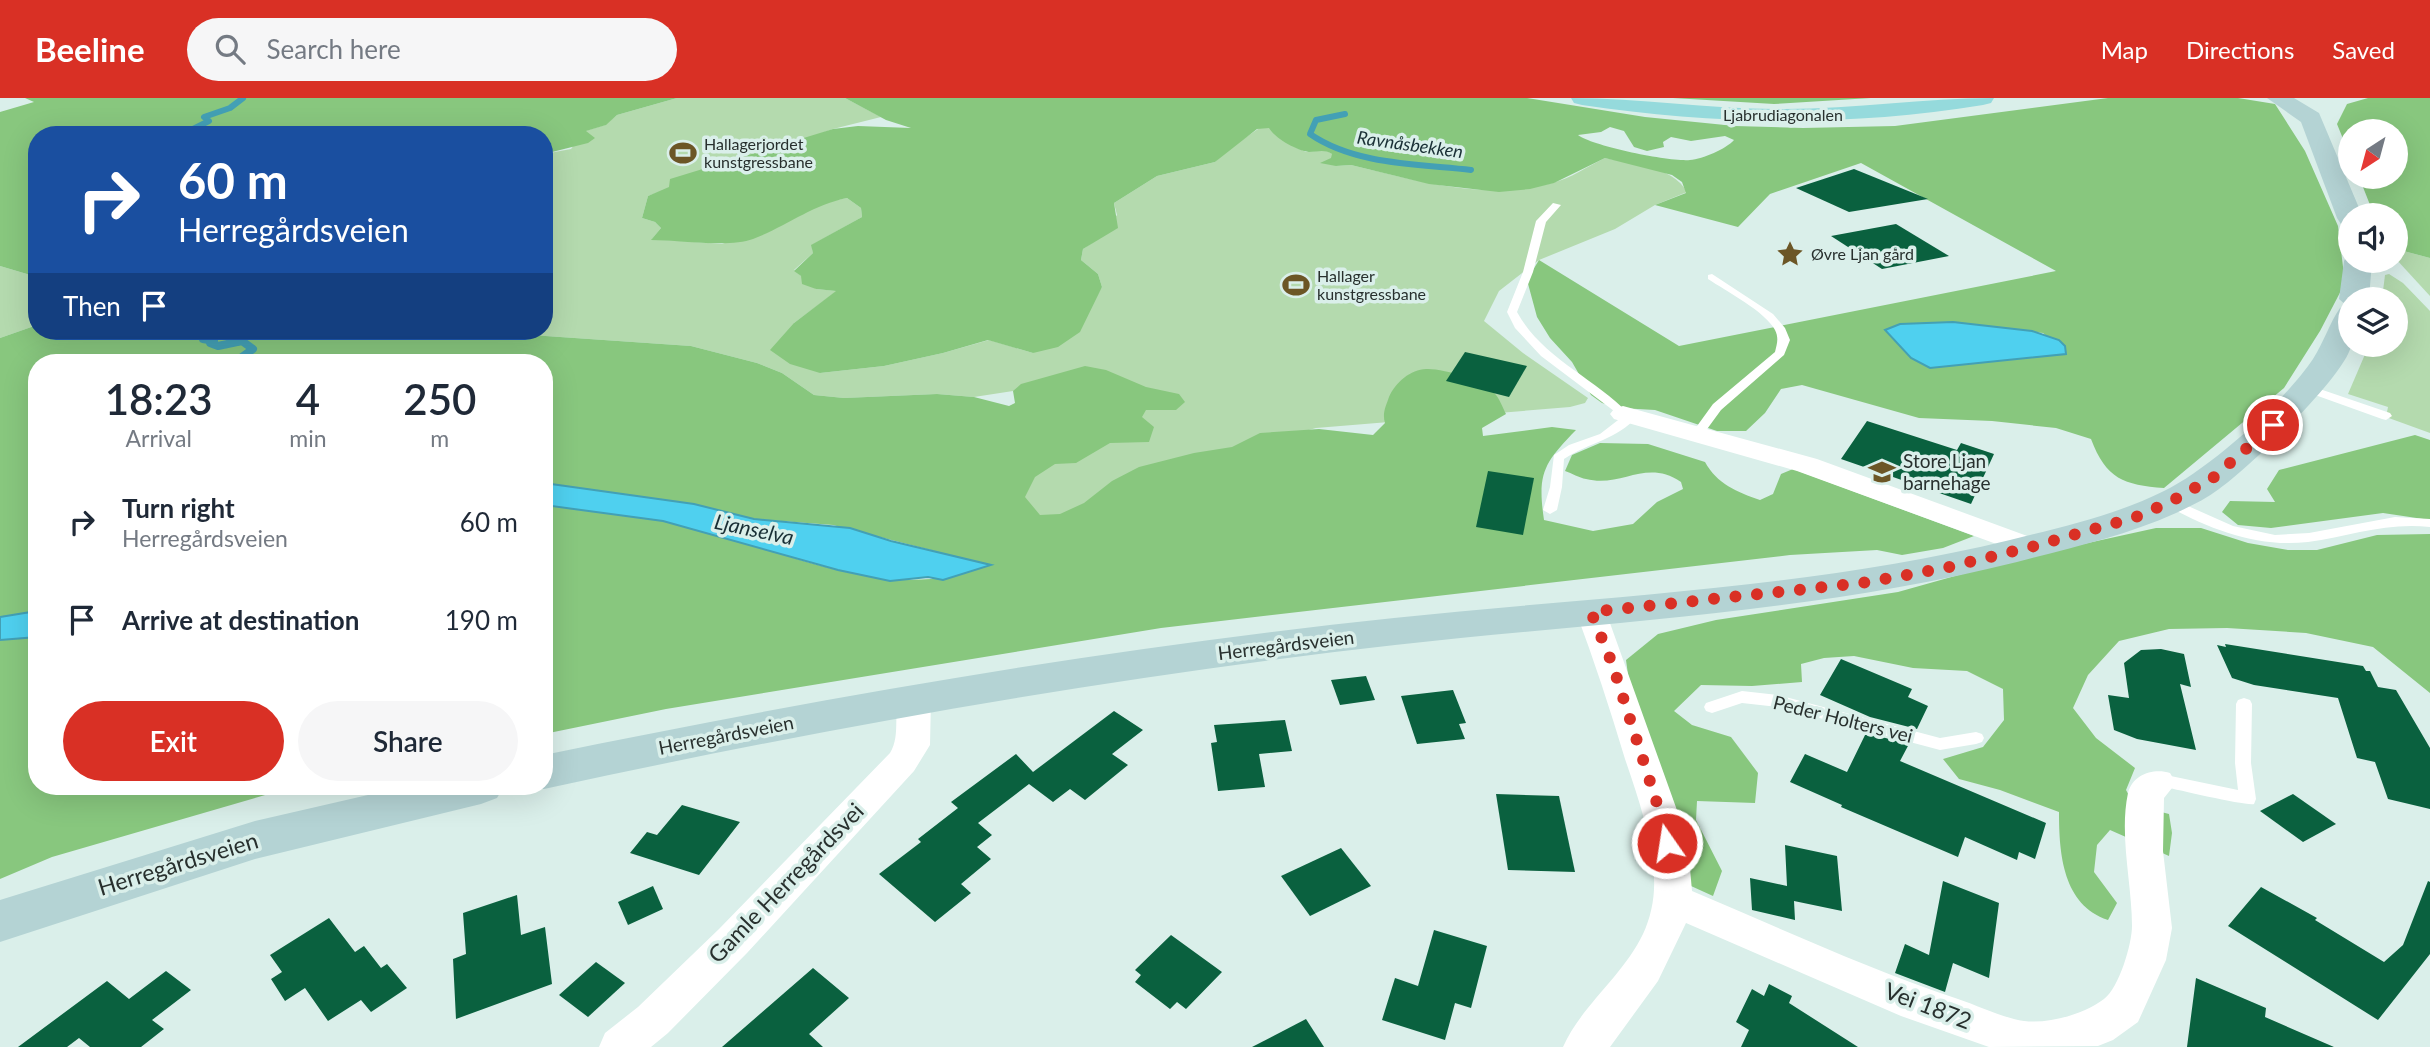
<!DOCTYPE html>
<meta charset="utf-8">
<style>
body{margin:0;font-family:Lato,sans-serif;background:#f6f6f7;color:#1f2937;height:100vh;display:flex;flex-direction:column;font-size:26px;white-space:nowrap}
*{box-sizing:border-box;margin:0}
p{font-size:23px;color:#747a83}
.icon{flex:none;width:38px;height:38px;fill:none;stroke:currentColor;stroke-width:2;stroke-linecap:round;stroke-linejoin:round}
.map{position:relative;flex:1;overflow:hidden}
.drawer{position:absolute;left:28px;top:256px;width:525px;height:441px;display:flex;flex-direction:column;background:#fff;border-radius:28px;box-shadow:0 7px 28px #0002}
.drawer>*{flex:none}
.banner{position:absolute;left:28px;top:28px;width:525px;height:214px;border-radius:28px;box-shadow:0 7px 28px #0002;background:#1a4fa0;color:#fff;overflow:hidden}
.needle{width:46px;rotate:216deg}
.buttons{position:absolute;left:2338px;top:21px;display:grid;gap:14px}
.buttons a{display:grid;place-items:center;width:70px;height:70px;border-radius:50%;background:#fff;box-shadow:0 7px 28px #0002;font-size:35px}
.pin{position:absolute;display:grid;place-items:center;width:60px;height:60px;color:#fff;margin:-30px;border:4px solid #fff;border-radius:50%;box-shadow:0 2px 7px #0007}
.me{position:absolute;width:77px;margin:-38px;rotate:347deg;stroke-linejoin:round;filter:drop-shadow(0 0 5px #0008)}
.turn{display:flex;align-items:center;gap:24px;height:147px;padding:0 35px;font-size:32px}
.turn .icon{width:91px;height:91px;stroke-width:2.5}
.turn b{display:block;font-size:49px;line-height:60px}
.then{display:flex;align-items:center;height:66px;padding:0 35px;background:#0003;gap:14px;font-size:26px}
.eta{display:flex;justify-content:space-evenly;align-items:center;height:119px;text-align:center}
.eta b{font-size:42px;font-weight:600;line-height:49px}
.primary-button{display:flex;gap:14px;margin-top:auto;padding:14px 35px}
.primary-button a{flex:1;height:80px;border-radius:42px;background:#d93025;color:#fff;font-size:28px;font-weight:600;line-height:80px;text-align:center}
.primary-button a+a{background:#f6f6f7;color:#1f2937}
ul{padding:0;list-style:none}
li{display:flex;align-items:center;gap:21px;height:98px;padding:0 35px}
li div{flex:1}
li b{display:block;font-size:26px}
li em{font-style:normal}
header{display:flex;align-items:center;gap:42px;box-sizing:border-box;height:98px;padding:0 35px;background:#d93025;color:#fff}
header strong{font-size:33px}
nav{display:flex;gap:38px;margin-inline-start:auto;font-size:24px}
.search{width:490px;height:63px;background:#f6f6f7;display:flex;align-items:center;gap:18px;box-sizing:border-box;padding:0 24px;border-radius:38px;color:#747a83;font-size:26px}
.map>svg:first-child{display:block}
</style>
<header>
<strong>Beeline</strong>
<div class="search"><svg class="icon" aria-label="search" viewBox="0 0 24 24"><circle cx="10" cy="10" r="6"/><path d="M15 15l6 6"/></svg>Search here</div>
<nav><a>Map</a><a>Directions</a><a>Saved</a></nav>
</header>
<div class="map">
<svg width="2430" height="949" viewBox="0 0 2430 949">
<rect width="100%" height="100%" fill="#daefea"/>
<!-- green -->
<g fill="#b4daae">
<path d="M 677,0 L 845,0 L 881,19 L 833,31 L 648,98 L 642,120 L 655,124 L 661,130 L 652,141 L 722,146 L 774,129 L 826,104 L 847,100 L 861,110 L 862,119 L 812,147 L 813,155 L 794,172 L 816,191 L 837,193 L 794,225 L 820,275 L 884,268 L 943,255 L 989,242 L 1033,255 L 1095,201 L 1102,189 L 1098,176 L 1081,162 L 1083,151 L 1095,143 L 1117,117 L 1114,105 L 1157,78 L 1215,64 L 1227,52 L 1261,29 L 1270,30 L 1293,48 L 1306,54 L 1326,52 L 1332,56 L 1336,68 L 1351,67 C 1420,83 1481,103 1552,85 C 1570,81 1588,68 1605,60 C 1631,66 1673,68 1687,94 L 1655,107 L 1615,131 L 1539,162 L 1499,193 L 1484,223 L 1523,255 L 1588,300 L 1585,305 L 1570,309 L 1316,330 L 1205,361 L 1058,418 L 1030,419 L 984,366 L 1125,316 L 1013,293 L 974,299 L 937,296 L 844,300 L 814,297 L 782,275 L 757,265 L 691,248 L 531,237 L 524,233 L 544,233 L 544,56 L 571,51 L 585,33 L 605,27 L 617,17 Z"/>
<polygon points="2396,151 2430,160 2430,198 2396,161"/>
<polygon points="0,168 37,179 37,227 0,240"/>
<polygon points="2389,176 2403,185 2430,213 2430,335 2386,319 2388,309 2348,296 2369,247 2396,247 2396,201 2382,201 2385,177"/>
</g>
<!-- forest -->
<g fill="#88c77e" fill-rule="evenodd">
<polygon points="25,0 677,0 617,17 606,27 586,33 595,40 588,45 544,56 544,37 37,37 37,179 0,168 0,14 34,4"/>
<path d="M 845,0 L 1527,0 L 1645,19 L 1735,28 L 1803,30 L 1895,28 L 2108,0 L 2238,0 L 2275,6 L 2305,53 L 2338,128 L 2345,185 L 2320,233 L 2284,290 L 2164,390 C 2124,387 2106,381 2091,341 L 2056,330 L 1992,323 L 1919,320 L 1802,287 L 1781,291 L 1765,315 L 1746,333 L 1717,333 L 1655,312 L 1620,310 L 1602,305 L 1591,297 L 1572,264 L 1550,240 L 1537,219 L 1527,182 L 1539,162 L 1679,248 L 2056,173 L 1861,65 L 1770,96 L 1738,129 L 1655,107 L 1686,95 L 1682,84 L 1672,77 L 1605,60 L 1554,85 L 1530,91 L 1499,94 L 1429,86 L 1351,67 L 1336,68 L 1320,65 L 1331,60 L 1332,56 C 1324,51 1318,54 1309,54 C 1296,52 1276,41 1269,30 L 1257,31 L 1215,64 L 1157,78 L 1114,105 L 1118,130 L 1083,151 L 1081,162 L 1098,176 L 1102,189 L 1080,234 L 1058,249 L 1033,255 L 988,242 L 943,255 L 884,268 L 820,275 L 790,266 L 770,252 L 794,225 L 836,193 L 816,191 L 802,186 L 801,178 L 794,173 L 813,155 L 811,147 L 862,119 L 861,110 L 847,100 C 812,107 785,129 753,141 C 730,150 679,142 651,142 L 661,130 L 655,124 L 642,120 L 648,98 L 669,89 L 670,81 L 833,31 L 858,28 L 911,30 L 886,22 ZM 1610,29 L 1624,33 L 1634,49 L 1647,53 L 1664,49 L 1663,44 L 1671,39 L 1691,43 L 1725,38 L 1734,42 C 1726,51 1703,61 1690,62 C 1670,64 1592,48 1578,37 L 1601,34 ZM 1953,224 L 2043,235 L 2066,255 L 1930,270 Z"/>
<polygon points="1673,0 1871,0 1774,6"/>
<polygon points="2368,0 2430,0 2430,160 2396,151 2396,117 2374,117 2359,79 2396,79 2396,33 2350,33 2350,58 2337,26 2347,6"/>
<path d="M 37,227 L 37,233 L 524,233 L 531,237 L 691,248 L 757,265 L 782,275 L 814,297 L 844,300 L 937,296 L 974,299 L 1009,308 L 1015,305 L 1013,293 L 1021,286 L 1085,268 L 1106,272 L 1146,289 L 1179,296 L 1185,304 L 1176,312 L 1146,312 L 1142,319 L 1154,329 L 1149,344 L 1110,345 L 1076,365 L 1055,366 L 1035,379 L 1025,399 L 1040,417 L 1060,416 L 1084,405 L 1112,383 L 1139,369 L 1194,355 L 1232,349 L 1260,335 L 1319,331 L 1373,337 L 1385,325 C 1382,315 1386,308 1389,299 C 1395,285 1411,271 1426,271 C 1443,270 1486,283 1496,297 C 1500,302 1503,310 1506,316 L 1482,330 L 1483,338 L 1552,329 L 1576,332 C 1544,365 1537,375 1544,422 L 1593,433 L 1633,426 L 1657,404 L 1683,391 L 1681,384 C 1646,360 1622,390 1586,381 C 1579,380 1572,375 1565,373 L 1572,357 L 1600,345 L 1648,346 L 1705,364 C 1717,386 1737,394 1760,402 L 1773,396 L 1781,376 L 1793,371 L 1974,438 L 1943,450 L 1902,457 L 1877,452 L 1790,457 L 1161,530 L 666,611 L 544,636 L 544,407 C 583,412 623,415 661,422 C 769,442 880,512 989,467 L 833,427 L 754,421 L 694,406 L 544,385 L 544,264 L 37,264 L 37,513 L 0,519 L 0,240 Z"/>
<polygon points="2415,337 2430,342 2430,422 2383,415 2271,430 2238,427 2222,414 2230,403 2275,404 2267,391 2279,372"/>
<path d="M 2156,430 L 2201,430 L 2248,445 L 2288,452 L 2317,452 L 2377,437 L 2430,436 L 2430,595 L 2373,549 L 2306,535 L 2227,530 L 2169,531 L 2119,543 L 2088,577 L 2073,610 L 2096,640 L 2135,670 L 2126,692 L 2134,707 L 2169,716 L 2172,735 L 2169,758 L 2110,732 L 2097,747 L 2094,774 L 2117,805 L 2108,822 C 2063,807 2059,756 2059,714 L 2000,692 L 1959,681 L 1943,661 L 1983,649 L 2004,622 L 2003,591 L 1967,573 L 1913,570 L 1854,558 L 1824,560 L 1801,566 L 1802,584 L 1752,588 L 1701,587 L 1674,613 L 1692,627 L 1731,639 L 1758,675 L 1755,705 L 1697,703 L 1696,722 L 1722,773 L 1713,798 L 1691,788 L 1631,598 L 1626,562 L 1658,536 L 1716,522 L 1898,494 L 2019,460 Z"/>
<polygon points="37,539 37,688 296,688 52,759 0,781 0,542"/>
</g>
<!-- water -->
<g fill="#4fd0ef" stroke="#43a0b5" stroke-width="2">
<polygon points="1953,224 2032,233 2059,242 2065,248 2066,256 1930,270 1911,260 1885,232 1900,226"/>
<polygon points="544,385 694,406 754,421 850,430 891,443 991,467 943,482 928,479 890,483 838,472 663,423 544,407"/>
<polygon points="37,513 37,539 0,542 0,519"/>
</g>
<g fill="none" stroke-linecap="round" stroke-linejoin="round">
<!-- stream-far1 -->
<g stroke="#43a0b5" stroke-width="6">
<path d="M 1345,16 L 1316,22 L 1310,36 C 1355,67 1418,66 1471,72"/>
<polyline points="196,37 191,32 209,23 204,19 230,10 243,0"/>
</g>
<!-- stream -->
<polyline stroke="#43a0b5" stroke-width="8" points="204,233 203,241 214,243 210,245 218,248 242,243 253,251 235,264"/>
</g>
<!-- building -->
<g fill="#0a613f">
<polygon points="1854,71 1928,101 1849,114 1796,90"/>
<polygon points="1896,126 1949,158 1882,171 1831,138"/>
<polygon points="1465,254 1527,268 1509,299 1446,283"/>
<polygon points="1867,323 1957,352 1961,345 1994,356 1971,406 1841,361"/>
<polygon points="1488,373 1534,380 1523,437 1476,429"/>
<polygon points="2225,546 2363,568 2366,573 2370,573 2378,589 2396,592 2430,650 2430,711 2388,701 2375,664 2357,660 2338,600 2254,587 2232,580 2217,547 2226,549"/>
<polygon points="2161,551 2184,556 2191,589 2180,586 2196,652 2137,641 2114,632 2108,597 2129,600 2124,565 2141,552"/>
<polygon points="1841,561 1912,591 1908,599 1928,608 1917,631 1870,619 1820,597"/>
<polygon points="1366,578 1375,602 1340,607 1331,582"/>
<polygon points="1453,592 1466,625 1459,626 1465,641 1417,646 1401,598"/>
<polygon points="1114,613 1143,632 1112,656 1128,667 1085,702 1070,691 1053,704 1029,686 978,725 992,737 977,749 991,761 961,786 971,795 935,824 879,776 921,744 918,741 958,710 951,704 1016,656 1033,674"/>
<polygon points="1285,622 1292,653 1259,656 1265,689 1218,693 1211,645 1217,644 1214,627"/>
<polygon points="1866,635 1909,646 1900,663 2046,725 2035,761 2019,754 2017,762 1965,739 1958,759 1841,709 1842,707 1790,684 1805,656 1847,674"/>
<polygon points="1496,696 1559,698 1575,774 1508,772"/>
<polygon points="2293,696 2336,726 2303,744 2260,713"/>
<polygon points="682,707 740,724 699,777 630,755 647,734 657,737"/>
<polygon points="1785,747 1837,758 1842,813 1794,803 1795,822 1752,812 1750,780 1787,788"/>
<polygon points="1341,750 1371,788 1310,818 1281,778"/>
<polygon points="1943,783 1999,805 1989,880 1953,865 1945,894 1895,875 1905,846 1929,857"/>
<polygon points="2428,783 2430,784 2430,856 2378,922 2228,828 2261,789 2317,820 2315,822 2384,864 2403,847"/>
<polygon points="653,788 663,811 628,827 618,804"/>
<polygon points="517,797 521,837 545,829 552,886 456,921 453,861 466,856 463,815"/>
<polygon points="329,820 355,854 364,848 381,870 387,866 407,890 371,914 361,902 328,923 305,890 285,903 271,881 282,874 270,857"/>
<polygon points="1434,832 1487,848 1471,910 1455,905 1445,942 1382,922 1395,880 1418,888"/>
<polygon points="1171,837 1222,874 1186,911 1177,904 1170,911 1135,884 1141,877 1135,872"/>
<polygon points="596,864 625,885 588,919 559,897"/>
<polygon points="813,870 849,900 809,936 823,949 722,949"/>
<polygon points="166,873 191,892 152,922 164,931 141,949 90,949 79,940 67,949 18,949 107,883 129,901"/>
<polygon points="2196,880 2266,910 2265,919 2334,949 2187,949"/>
<polygon points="1769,886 1792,898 1789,905 1858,949 1741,949 1749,932 1736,924 1752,891 1764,898"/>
<polygon points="1306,921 1324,949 1252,949"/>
</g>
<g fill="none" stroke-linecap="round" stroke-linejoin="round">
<!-- lane -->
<g fill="#fff" fill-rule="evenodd">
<path d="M 1553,105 L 1561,107 L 1546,124 L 1533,174 L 1517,214 C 1542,260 1593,279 1628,315 L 1636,315 L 1638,318 C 1616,342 1590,344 1564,361 L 1562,389 L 1557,412 L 1550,416 L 1543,412 L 1550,389 L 1554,357 L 1569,347 L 1600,336 L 1622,319 L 1541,258 L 1515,230 L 1507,214 L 1523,174 L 1536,123 Z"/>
<path d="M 1712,176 L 1773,216 L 1785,230 L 1790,242 L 1784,257 L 1721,312 L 1702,338 L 1698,339 L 1692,335 L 1713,306 L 1775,254 C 1777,246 1779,240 1775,232 C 1766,214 1726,193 1708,181 L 1708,177 Z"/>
<polygon points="2308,287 2390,315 2392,318 2386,322 2382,321 2304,293 2304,289"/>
<path d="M 2170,400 L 2233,428 L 2275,437 L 2309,435 L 2395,419 L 2430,421 L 2430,429 C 2387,424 2350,438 2308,444 C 2256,450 2210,431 2165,407 L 2163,404 Z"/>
<polygon points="1742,593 1778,597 1940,640 1976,634 1982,636 1984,640 1982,644 1976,646 1940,652 1778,609 1742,605 1712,615 1706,613 1704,609 1706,605"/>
<path d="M 2244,600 L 2250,602 L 2252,606 L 2251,665 L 2256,701 L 2254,706 C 2246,708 2179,692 2165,689 L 2159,691 L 2153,689 L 2151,685 L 2155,678 L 2161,676 L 2238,692 L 2235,665 L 2236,606 L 2238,602 Z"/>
</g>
<!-- street -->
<g fill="#fff" fill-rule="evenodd">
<polygon points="1623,308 1817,361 2041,443 2046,449 2041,455 2031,458 2021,455 1797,373 1614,321 1610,316 1614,311"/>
<path d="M 1591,504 L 1602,507 L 1606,514 L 1678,715 L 1689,759 L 1692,793 C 1780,830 1868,871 1958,901 C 1979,908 2003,920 2024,923 C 2050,926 2084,916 2104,901 C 2119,890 2132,846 2132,828 C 2132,786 2119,737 2128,695 C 2133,676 2154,670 2170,675 L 2176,685 L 2164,700 L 2163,753 L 2172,830 L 2166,862 L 2138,924 L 2113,942 L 2098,948 L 1989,949 L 1901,918 L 1686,825 L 1658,883 L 1610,949 L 1563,949 C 1581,908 1623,878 1643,836 C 1651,819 1655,799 1654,780 C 1652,739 1638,699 1625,661 C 1610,611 1594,562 1576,514 L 1580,507 Z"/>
<path d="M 914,589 L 926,593 L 931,601 L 930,647 L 914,673 L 747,855 L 668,935 L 651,949 L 599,949 L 605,935 L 638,909 L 719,831 L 890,655 C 902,636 891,612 902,593 Z"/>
</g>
<!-- secondary -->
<g fill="#b4d3d4" fill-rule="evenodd">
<polygon points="2267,0 2294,0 2319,15 2362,117 2350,117 2350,128 2341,126 2337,120 2301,24"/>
<path d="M 2348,157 L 2350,157 L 2350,163 L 2372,163 L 2369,201 L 2350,201 C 2350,215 2354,238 2351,248 C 2344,280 2247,371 2219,391 C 2206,401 2191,408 2176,415 C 2125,438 2070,450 2017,464 C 1813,515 1603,524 1395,547 C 1109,579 825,630 544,691 L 533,688 L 544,688 L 544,657 C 825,599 1108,550 1394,520 C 1599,498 1808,491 2010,442 C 2062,429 2116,417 2164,393 C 2210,371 2285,303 2313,261 C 2324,244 2329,226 2340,210 L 2347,208 L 2339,201 L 2344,163 Z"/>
<polygon points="407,688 504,688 497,700 481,706 255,761 0,844 0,802 255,723"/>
</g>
<!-- primary -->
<path fill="#95dadc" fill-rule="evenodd" d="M 1571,0 C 1643,0 1713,12 1785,11 C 1855,11 1924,0 1994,0 L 1991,5 L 1983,7 C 1848,29 1717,27 1582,7 L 1574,5 Z"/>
</g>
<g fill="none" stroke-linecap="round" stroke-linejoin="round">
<!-- route -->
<polyline stroke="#d93025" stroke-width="12" stroke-dasharray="0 21.6" points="1667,745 1663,724 1612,565 1591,514 1862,485 1945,470 2031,449 2136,419 2170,404 2214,379 2273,327"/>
</g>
<!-- icons -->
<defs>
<symbol id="stadium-bare" viewBox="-9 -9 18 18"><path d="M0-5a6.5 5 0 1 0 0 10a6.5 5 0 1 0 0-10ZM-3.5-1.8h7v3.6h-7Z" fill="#6c5626" stroke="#daefea" stroke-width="2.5" paint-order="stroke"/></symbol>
<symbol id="sight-bare" viewBox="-9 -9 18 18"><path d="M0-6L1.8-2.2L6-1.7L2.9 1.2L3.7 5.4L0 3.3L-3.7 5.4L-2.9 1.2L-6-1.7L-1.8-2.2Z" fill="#6c5626" stroke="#daefea" stroke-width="2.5" paint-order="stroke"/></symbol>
<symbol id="school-bare" viewBox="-9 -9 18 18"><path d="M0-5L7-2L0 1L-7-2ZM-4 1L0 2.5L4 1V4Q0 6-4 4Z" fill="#6c5626" stroke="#daefea" stroke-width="2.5" paint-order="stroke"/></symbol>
</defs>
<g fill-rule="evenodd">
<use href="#stadium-bare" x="664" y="36" width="38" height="38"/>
<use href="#sight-bare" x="1771" y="137" width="38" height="38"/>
<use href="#stadium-bare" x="1277" y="168" width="38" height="38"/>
<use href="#school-bare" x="1863" y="355" width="38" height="38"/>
</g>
<g text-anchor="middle" stroke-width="7" stroke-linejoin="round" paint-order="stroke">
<!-- far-street labels -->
<g font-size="16" fill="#28302e" stroke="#daefea">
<text x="1783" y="23">Ljabrudiagonalen</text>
</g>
<!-- far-poi labels -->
<g font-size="16" fill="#28302e" stroke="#daefea" text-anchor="start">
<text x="704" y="52">Hallagerjordet<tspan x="704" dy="18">kunstgressbane</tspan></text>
<text x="1811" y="162">Øvre Ljan gård</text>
<text x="1317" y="184">Hallager<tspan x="1317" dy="18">kunstgressbane</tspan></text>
</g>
<!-- far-water labels -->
<g font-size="18" font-style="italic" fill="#192f35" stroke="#daefea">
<text transform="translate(1410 47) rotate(8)" y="6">Ravnåsbekken</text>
</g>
<!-- poi labels -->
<g font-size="19" fill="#28302e" stroke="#daefea" text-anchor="start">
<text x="1903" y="370">Store Ljan<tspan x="1903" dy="22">barnehage</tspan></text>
</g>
<!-- street labels -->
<g font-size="19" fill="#28302e" stroke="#daefea">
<text transform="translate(1286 547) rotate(-7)" y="7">Herregårdsveien</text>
<text transform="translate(1843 621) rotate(14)" y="7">Peder Holters vei</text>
<text transform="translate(726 637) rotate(-11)" y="7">Herregårdsveien</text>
</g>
<!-- water labels -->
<g font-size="21" font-style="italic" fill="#192f35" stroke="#daefea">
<text transform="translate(754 432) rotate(12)" y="7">Ljanselva</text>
</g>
<!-- near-street labels -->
<g font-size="23" fill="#28302e" stroke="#daefea">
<text transform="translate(178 766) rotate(-17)" y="8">Herregårdsveien</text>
<text transform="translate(786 785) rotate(-46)" y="8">Gamle Herregårdsvei</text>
<text transform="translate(1928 908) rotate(21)" y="8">Vei 1872</text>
</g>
</g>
</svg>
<div class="buttons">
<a><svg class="needle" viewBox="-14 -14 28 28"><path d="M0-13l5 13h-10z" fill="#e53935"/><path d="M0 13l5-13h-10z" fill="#747a83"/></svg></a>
<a><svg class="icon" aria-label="sound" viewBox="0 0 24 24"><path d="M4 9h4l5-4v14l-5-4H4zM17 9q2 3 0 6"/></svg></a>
<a><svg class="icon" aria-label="layers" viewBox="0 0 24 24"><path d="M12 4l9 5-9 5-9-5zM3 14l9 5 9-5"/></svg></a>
</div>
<div class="pin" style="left:2273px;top:327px;background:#d93025"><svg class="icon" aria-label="arrive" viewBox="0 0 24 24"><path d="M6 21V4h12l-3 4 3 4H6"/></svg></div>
<svg class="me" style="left:1667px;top:745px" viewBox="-20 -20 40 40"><circle r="17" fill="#d93025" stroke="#fff" stroke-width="3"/><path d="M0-11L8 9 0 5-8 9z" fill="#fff"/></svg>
<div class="banner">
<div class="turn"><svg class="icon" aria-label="right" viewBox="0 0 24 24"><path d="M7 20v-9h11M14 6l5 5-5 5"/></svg><div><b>60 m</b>Herregårdsveien</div></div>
<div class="then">Then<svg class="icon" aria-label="arrive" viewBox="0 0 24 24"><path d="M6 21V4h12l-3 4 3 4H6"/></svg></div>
</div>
<section class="drawer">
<div class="eta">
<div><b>18:23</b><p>Arrival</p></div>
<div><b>4</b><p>min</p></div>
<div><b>250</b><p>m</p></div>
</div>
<ul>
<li><svg class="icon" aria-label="right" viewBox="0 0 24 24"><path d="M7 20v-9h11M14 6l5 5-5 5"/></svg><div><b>Turn right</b><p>Herregårdsveien</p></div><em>60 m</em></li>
<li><svg class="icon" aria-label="arrive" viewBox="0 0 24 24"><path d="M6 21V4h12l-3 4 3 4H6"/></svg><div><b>Arrive at destination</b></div><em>190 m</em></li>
</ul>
<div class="primary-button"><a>Exit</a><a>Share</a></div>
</section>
</div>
